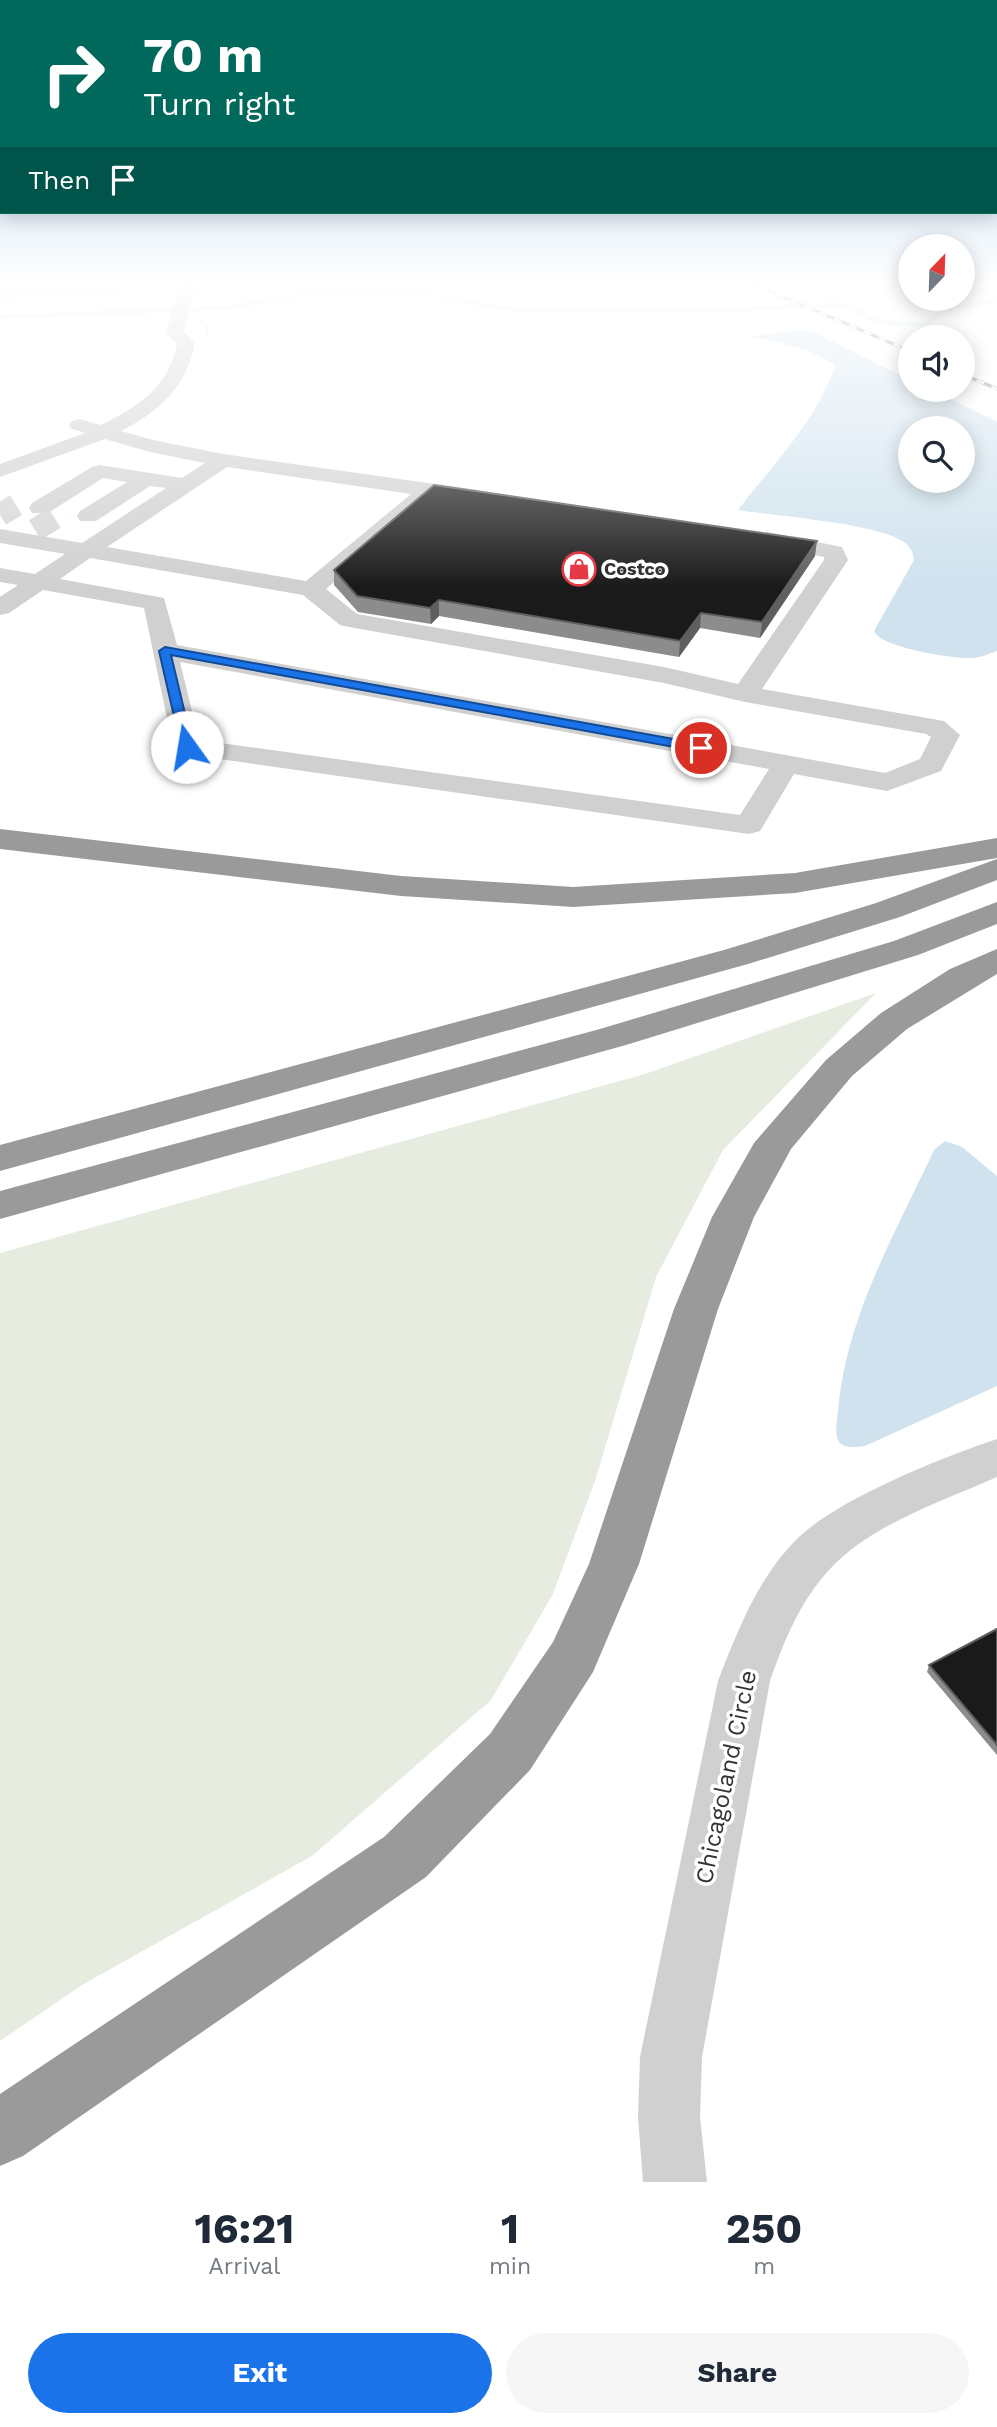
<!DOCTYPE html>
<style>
body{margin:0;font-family:"Work Sans",sans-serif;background:#f6f6f7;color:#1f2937;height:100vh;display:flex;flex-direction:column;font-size:26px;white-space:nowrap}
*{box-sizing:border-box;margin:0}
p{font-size:23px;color:#747a83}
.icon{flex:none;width:38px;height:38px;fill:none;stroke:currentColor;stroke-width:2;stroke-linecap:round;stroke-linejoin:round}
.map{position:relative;height:2182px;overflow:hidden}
.panel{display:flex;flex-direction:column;background:#fff;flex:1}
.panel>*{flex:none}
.banner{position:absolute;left:0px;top:0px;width:998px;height:214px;box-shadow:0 4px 18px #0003;background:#00695c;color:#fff;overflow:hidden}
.needle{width:46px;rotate:23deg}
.buttons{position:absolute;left:898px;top:234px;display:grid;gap:14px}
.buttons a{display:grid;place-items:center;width:77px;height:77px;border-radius:50%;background:#fff;box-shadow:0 4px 18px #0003;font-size:35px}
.pin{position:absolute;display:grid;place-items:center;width:60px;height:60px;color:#fff;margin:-30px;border:4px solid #fff;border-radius:50%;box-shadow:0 2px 7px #0007}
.me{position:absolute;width:77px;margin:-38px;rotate:347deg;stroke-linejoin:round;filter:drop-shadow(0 0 5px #0008)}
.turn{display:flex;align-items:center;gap:24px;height:147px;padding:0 28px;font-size:32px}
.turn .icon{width:91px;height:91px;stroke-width:2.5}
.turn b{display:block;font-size:49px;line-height:60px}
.then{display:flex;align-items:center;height:66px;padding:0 28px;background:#0003;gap:14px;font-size:26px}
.eta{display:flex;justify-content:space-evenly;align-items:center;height:119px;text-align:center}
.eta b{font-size:42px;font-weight:700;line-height:49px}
.cta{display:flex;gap:14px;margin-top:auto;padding:14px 28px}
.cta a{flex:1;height:80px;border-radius:42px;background:#1a73e8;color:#fff;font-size:28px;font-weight:700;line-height:80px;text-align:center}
.cta a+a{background:#f6f6f7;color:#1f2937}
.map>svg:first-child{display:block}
</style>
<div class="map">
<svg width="997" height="2182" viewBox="0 0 997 2182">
<rect width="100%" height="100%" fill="#fff"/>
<!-- green -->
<polygon fill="#e6ecdf" points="876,993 723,1150 656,1277 596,1478 553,1594 491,1700 312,1856 82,1985 0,2041 0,1253 645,1074"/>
<!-- water -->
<g fill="#cfe2ee" fill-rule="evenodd">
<polygon points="0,281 141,281 142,282 140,287 105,294 0,299"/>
<path d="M 801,330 L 815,333 L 910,380 L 910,390 L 932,390 L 997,422 L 997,651 C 988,654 980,658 971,658 C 953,659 879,647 874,631 L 914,560 C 913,553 911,547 904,542 C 877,523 775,516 738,510 C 772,465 819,419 835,364 L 807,350 L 752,336 ZM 910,429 L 962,429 L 962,481 L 910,481 Z"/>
<path d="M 945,1141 L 962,1147 L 997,1176 L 997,1386 L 865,1446 C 857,1447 845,1449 839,1442 C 834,1434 837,1420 838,1411 C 846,1317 895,1234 934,1150 Z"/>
</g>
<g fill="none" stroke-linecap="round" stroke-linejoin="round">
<!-- stream -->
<polyline stroke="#cfe2ee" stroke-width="4.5" points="0,317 224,308 318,292 350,289 406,290 494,307 527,310 749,309 835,304 851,308 875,321 921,325 955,307 997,301"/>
<!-- minor-tunnel -->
<g stroke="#d6d6d6" stroke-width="23" stroke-dasharray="23 11" stroke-linecap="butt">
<polyline points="0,515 16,505"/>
<polyline points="35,530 64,512"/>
</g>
<!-- path -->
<polyline stroke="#cdcdcd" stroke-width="2" stroke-dasharray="2 2" stroke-linecap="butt" points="200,321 208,325 207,335"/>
<!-- minor -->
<g fill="#d0d0d0" fill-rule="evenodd">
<path d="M 181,281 L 197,281 L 184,332 L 195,343 C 187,386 159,412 121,431 L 153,440 L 223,454 L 478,490 L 486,492 L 489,497 L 486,502 L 478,504 L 434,497 L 326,589 L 357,614 L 664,667 L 738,684 L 824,560 L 824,557 L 759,544 L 756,539 L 759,534 L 767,532 L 842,547 L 848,560 L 762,689 L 944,721 L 960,735 L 941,771 L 887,791 L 794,774 L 760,831 L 749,834 L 177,753 L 173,747 L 144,608 L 43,590 L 9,613 L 0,615 L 0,597 L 18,585 L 0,582 L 0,568 L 35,574 L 65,554 L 0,543 L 0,529 L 82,543 L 166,488 L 150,486 L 96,521 L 80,521 L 77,516 L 80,511 L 127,482 L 103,478 L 48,513 L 32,513 L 29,508 L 32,503 L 92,467 L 99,465 L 182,478 L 205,463 L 150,452 L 105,439 L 0,477 L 0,464 L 85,433 L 72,429 L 69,425 L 72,421 L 79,419 L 101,425 C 139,406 168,388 177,344 L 166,333 ZM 227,467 L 411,494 L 306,581 L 107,547 ZM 90,558 L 303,595 L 340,625 L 349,627 L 664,683 L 745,702 L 926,734 L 931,737 L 920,759 L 885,773 L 177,645 L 164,598 L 60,579 ZM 180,662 L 769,769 L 740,815 L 199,740 Z"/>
<path d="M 997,1439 L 997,1477 C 943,1501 870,1525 830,1569 C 800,1601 784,1641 770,1681 L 702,2057 L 700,2117 L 707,2182 L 643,2182 L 638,2117 L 640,2057 L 718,1681 C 737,1632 758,1578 796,1540 C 835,1500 943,1457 997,1439 Z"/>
</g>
<!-- highway -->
<g fill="#9a9a9a" fill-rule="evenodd">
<polygon points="0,829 401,876 573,887 795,873 997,838 997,858 795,893 573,907 401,896 0,849"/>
<polygon points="997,859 997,880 900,917 748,964 0,1171 0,1145 724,950 876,903"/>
<polygon points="997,902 997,924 918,955 626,1045 0,1219 0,1191 600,1029 894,941"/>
<polygon points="997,949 997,974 907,1029 852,1076 791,1149 754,1217 718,1309 639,1564 593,1672 530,1770 426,1877 23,2156 0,2166 0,2094 384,1837 490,1734 553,1642 589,1564 674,1309 712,1217 754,1143 826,1060 881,1013 950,969"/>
</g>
<defs>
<g id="rail">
<polyline points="746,281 910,351"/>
<polyline points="962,374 997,389"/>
</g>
</defs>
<!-- rail casing -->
<use href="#rail" stroke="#888" stroke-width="3.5"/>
<!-- rail -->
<use href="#rail" stroke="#fff" stroke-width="2.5" stroke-dasharray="8" stroke-linecap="butt"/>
</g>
<!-- wall -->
<g fill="#8c8c8c">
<polygon points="815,556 760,638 700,628 679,657 439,616 431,624 358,612 334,585 334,570"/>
<polygon points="997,1629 997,1755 927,1672 929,1665"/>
</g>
<!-- shaded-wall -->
<g fill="#5f5f5f">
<polygon points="817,541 815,556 760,638 762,622"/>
<polygon points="439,600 439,616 431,624 430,608"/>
<polygon points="701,613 700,628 679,657 680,641"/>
</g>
<!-- building -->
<g fill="#1a1a1a" stroke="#5f5f5f" stroke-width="2">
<polygon points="434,485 817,541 762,622 701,613 680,641 439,600 430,608 357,596 334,570"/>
<polygon points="997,1629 997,1745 929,1665"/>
</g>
<!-- sky -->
<linearGradient id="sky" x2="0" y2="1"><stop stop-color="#9ec6ea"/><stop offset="0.48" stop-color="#fff"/><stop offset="1" stop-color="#fff" stop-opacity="0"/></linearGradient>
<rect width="997" height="587" fill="url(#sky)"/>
<!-- route -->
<polygon fill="#1a73e8" stroke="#114b97" stroke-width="2" points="165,647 701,744 707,748 701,752 171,655 193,747 187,751 181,747 159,651"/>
<!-- icons -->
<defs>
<symbol id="shop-ring" viewBox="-11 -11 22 22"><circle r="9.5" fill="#fff" stroke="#e63946" stroke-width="1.5"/><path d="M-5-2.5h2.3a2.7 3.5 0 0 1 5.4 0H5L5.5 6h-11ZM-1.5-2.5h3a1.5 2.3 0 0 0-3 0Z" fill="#e63946"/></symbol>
</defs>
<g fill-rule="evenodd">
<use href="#shop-ring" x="560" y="550" width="38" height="38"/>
</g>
<g text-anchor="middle" stroke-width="7" stroke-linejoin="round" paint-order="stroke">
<!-- far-poi labels -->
<g font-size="18" font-weight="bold" fill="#333" stroke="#fff" text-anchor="start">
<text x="604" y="575">Costco</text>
</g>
<!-- near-street labels -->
<g font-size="24" fill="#333" stroke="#fff">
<text transform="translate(726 1777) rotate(-78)" y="8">Chicagoland Circle</text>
</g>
</g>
</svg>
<div class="buttons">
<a><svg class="needle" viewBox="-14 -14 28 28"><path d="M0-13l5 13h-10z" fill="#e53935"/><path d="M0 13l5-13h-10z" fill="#747a83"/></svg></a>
<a><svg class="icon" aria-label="sound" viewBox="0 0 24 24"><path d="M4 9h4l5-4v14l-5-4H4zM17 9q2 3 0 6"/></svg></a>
<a><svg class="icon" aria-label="search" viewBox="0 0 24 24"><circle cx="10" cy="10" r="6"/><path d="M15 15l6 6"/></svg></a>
</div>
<div class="pin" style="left:701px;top:748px;background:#d93025"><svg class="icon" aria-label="arrive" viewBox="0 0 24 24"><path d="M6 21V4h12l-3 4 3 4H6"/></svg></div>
<svg class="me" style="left:187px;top:747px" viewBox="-20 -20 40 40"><circle r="19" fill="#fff"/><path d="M0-13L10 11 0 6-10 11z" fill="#1a73e8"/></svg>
<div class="banner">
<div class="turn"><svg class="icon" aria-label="right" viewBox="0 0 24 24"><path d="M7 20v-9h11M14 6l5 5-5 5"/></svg><div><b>70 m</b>Turn right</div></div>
<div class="then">Then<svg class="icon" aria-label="arrive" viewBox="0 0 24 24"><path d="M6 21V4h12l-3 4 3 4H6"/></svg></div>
</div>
</div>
<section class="panel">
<div class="eta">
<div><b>16:21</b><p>Arrival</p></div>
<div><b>1</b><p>min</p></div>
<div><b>250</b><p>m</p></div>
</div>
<div class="cta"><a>Exit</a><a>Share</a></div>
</section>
